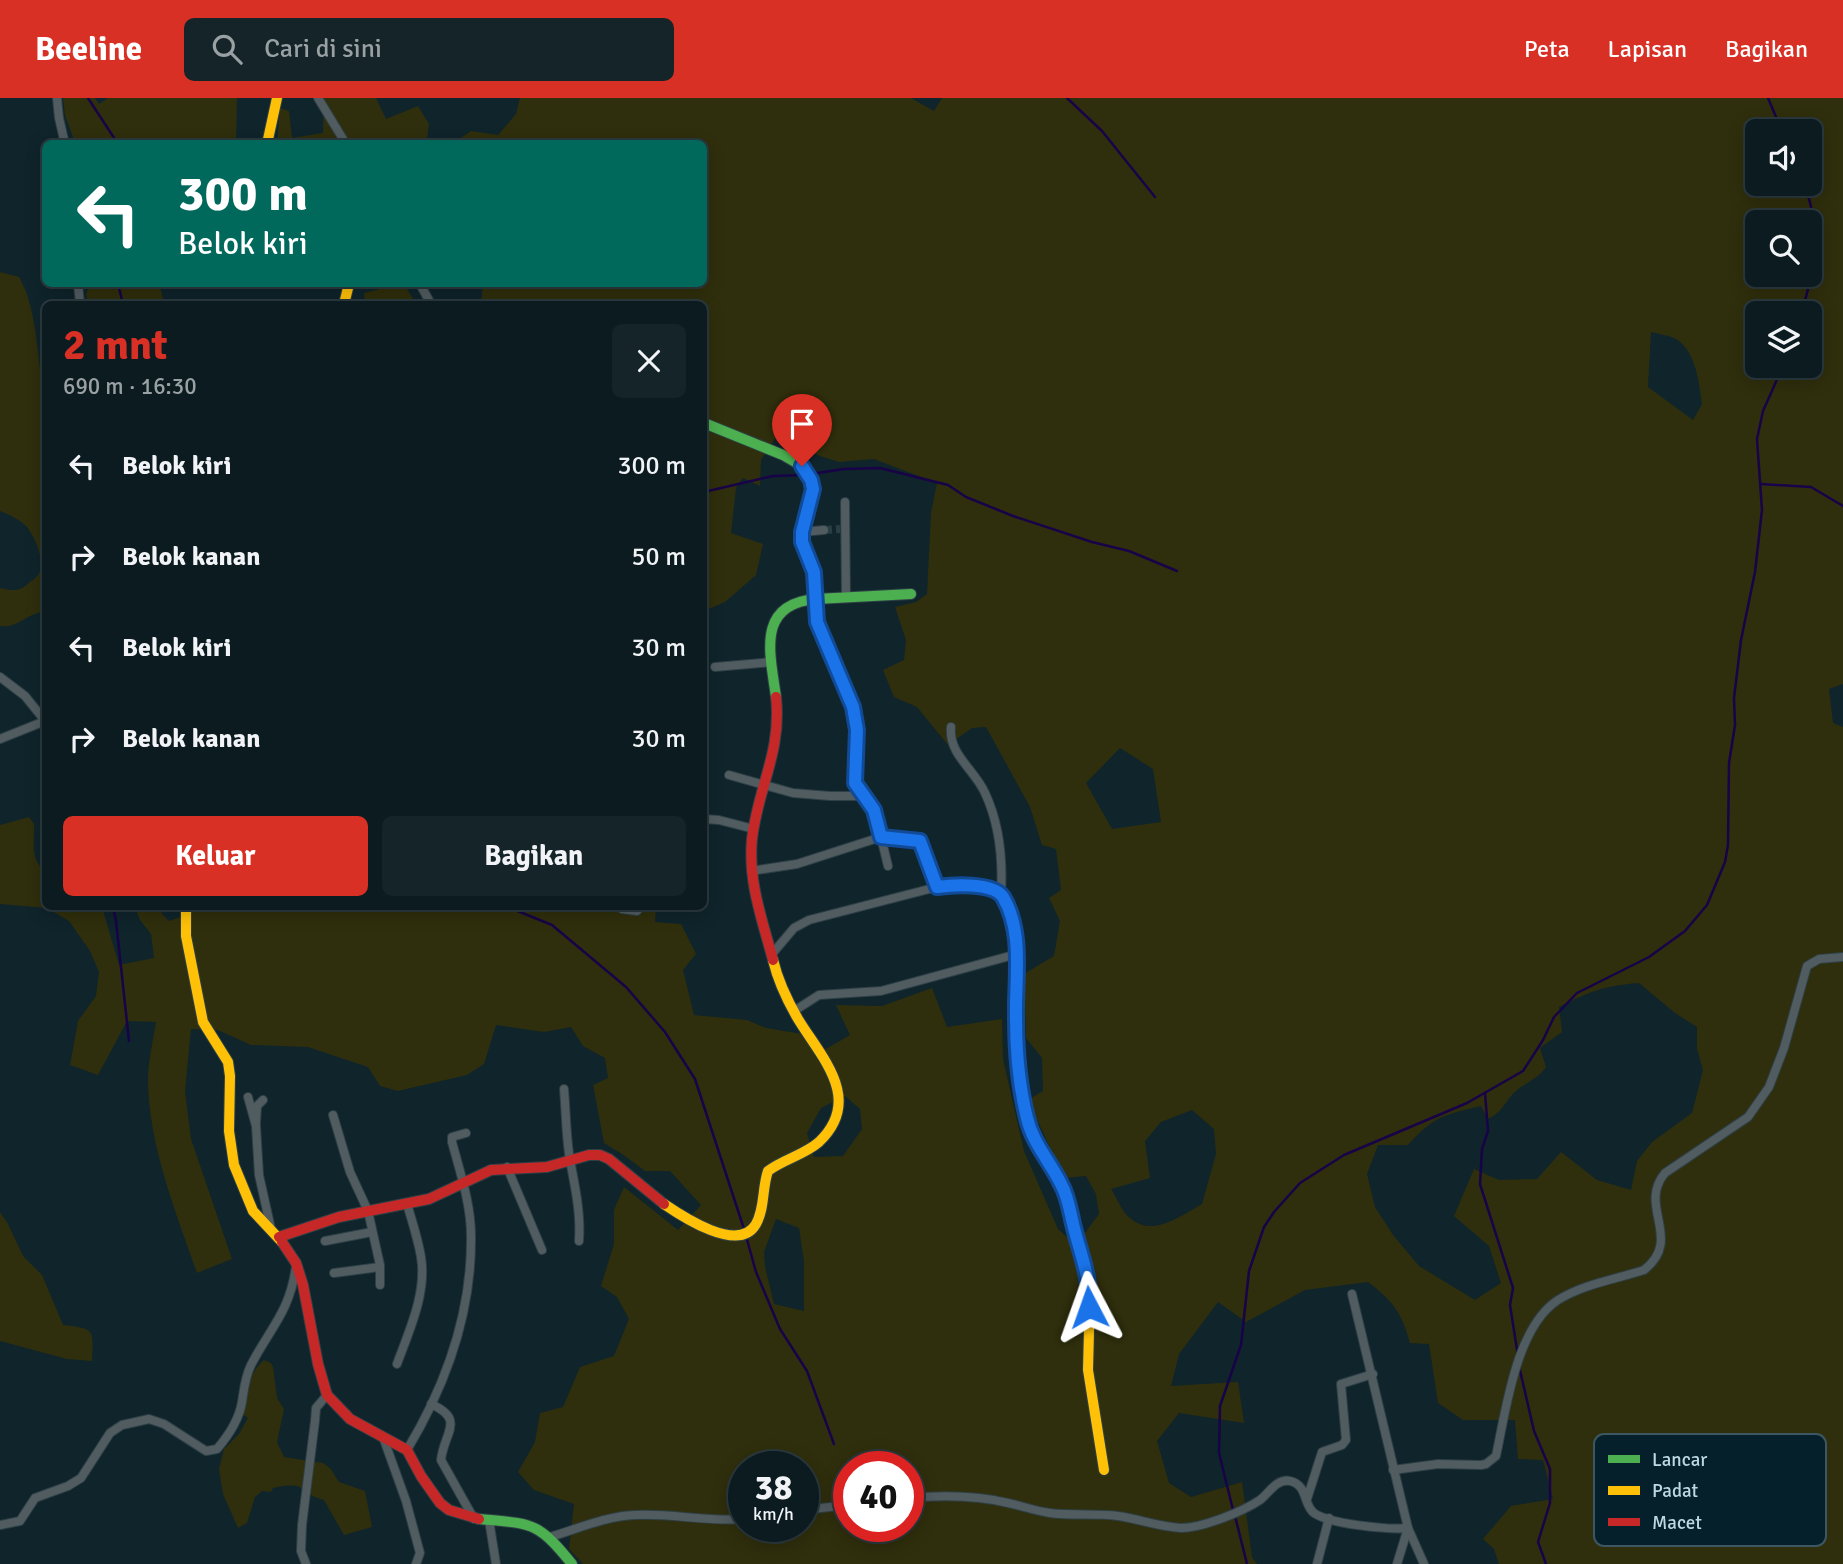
<!DOCTYPE html>
<html lang="id">
<meta charset="utf-8">
<style>
body{margin:0;font-family:Signika,sans-serif;background:#142429;color:#f1f3f6;height:100vh;display:flex;flex-direction:column;font-size:26px;white-space:nowrap}
*{box-sizing:border-box;margin:0}
p{font-size:23px;color:#9aa1a5}
.icon{flex:none;width:38px;height:38px;fill:none;stroke:currentColor;stroke-width:2;stroke-linecap:round;stroke-linejoin:round}
.map{position:relative;flex:1;overflow:hidden}
.side{position:absolute;left:42px;top:203px;width:665px;height:609px;display:flex;flex-direction:column;background:#0b1b20;border-radius:10px;box-shadow:0 4px 18px #0003,0 0 0 2px #2b393e}
.side>*{flex:none}
.banner{position:absolute;left:42px;top:42px;width:665px;height:147px;border-radius:10px;box-shadow:0 4px 18px #0003,0 0 0 2px #2b393e;background:#00695c;color:#fff;overflow:hidden}
.buttons{position:absolute;left:1745px;top:21px;display:grid;gap:14px}
.buttons a{display:grid;place-items:center;width:77px;height:77px;border-radius:10px;background:#0b1b20;box-shadow:0 4px 18px #0003,0 0 0 2px #2b393e;font-size:35px}
.speed{position:absolute;left:728px;top:1353px;display:flex;gap:14px;font-size:35px;font-weight:700;text-align:center}
.speed>*{display:grid;place-content:center;width:91px;height:91px;border-radius:50%;background:#0b1b20;box-shadow:0 4px 18px #0003,0 0 0 2px #2b393e;line-height:1}
.speed small{font-size:18px;font-weight:400}
.speed .limit{border:10px solid #d22;background:#fff;color:#111}
.pin{position:absolute;display:grid;place-items:center;width:60px;height:60px;color:#fff;margin:-72px -30px;border-radius:50% 50% 50% 0;rotate:-45deg;box-shadow:0 0 7px #0007}
.pin .icon{rotate:45deg}
.me{position:absolute;width:77px;margin:-38px;rotate:356deg;stroke-linejoin:round;filter:drop-shadow(0 0 5px #0008)}
.turn{display:flex;align-items:center;gap:24px;height:147px;padding:0 21px;font-size:32px}
.turn .icon{width:91px;height:91px;stroke-width:2.5}
.turn b{display:block;font-size:49px;line-height:60px}
.round{display:grid;place-items:center;flex:none;width:74px;height:74px;border-radius:10px;background:#142429}
.headline{display:flex;align-items:center;justify-content:space-between;height:119px;padding:0 21px}
h1{font-size:42px;font-weight:800;line-height:52px;color:#d93025}
.action{display:flex;gap:14px;margin-top:auto;padding:14px 21px}
.action a{flex:1;height:80px;border-radius:10px;background:#d93025;color:#fff;font-size:28px;font-weight:800;line-height:80px;text-align:center}
.action a+a{background:#142429;color:#f1f3f6}
ul{padding:0;list-style:none}
li{display:flex;align-items:center;gap:21px;height:91px;padding:0 21px}
li div{flex:1}
li b{display:block;font-size:26px}
li em{font-style:normal}
header{display:flex;align-items:center;gap:42px;box-sizing:border-box;height:98px;padding:0 35px;background:#d93025;color:#fff}
header strong{font-size:33px}
nav{display:flex;gap:38px;margin-inline-start:auto;font-size:24px}
.search{width:490px;height:63px;background:#142429;display:flex;align-items:center;gap:18px;box-sizing:border-box;padding:0 24px;border-radius:10px;color:#9aa1a5;font-size:26px}
.map>svg:first-child{display:block}
</style>
<header>
<strong>Beeline</strong>
<div class="search"><svg class="icon" aria-label="search" viewBox="0 0 24 24"><circle cx="10" cy="10" r="6"/><path d="M15 15l6 6"/></svg>Cari di sini</div>
<nav><a>Peta</a><a>Lapisan</a><a>Bagikan</a></nav>
</header>
<div class="map">
<svg width="1843" height="1466" viewBox="0 0 1843 1466">
<rect width="100%" height="100%" fill="#0f242b"/>
<!-- green -->
<g fill="#2f2f0d" fill-rule="evenodd">
<polygon points="63,0 95,0 99,6 108,0 237,0 236,45 101,46 99,41 75,45 65,17"/>
<polygon points="324,0 376,0 386,21 418,8 429,26 427,41 430,45 277,46 280,10 289,13 292,40 323,35"/>
<path d="M 520,0 L 911,0 L 934,13 L 942,0 L 1843,0 L 1843,586 L 1829,591 L 1833,625 L 1843,629 L 1843,1466 L 1499,1466 L 1494,1451 L 1483,1441 L 1511,1408 L 1553,1401 L 1543,1362 L 1518,1361 L 1515,1322 L 1463,1322 L 1438,1305 L 1429,1246 L 1410,1245 C 1402,1215 1392,1202 1368,1184 L 1305,1192 L 1246,1224 L 1218,1204 L 1179,1256 L 1171,1288 L 1238,1284 L 1244,1325 L 1179,1315 L 1157,1343 L 1169,1385 L 1191,1399 L 1242,1384 L 1252,1459 L 1257,1466 L 583,1466 L 569,1451 L 574,1406 L 534,1392 L 518,1374 L 535,1344 L 540,1315 L 563,1309 L 580,1269 L 614,1258 L 629,1221 L 617,1199 L 601,1188 L 614,1146 L 614,1112 L 624,1089 L 678,1132 L 701,1107 L 670,1073 L 645,1073 L 622,1056 L 604,1045 L 593,987 L 608,980 L 605,960 L 583,948 L 571,929 L 544,934 L 496,927 L 484,966 L 467,977 L 398,993 L 380,988 L 368,969 L 308,949 L 251,947 L 218,932 L 191,931 L 185,993 L 191,1041 L 232,1161 L 197,1175 C 176,1115 149,1048 148,983 C 148,963 153,943 156,924 L 127,923 L 98,977 L 70,967 L 78,923 L 96,898 L 99,874 L 90,853 L 69,823 L 47,810 L 0,806 L 0,727 L 29,719 L 34,726 C 35,745 29,760 45,773 L 46,808 L 102,809 L 119,867 L 154,860 L 151,836 L 140,822 L 135,809 L 159,809 L 162,816 L 169,823 L 189,816 L 191,808 L 656,808 L 655,824 L 681,826 L 696,856 L 683,872 L 694,917 L 747,922 L 766,930 L 802,936 L 819,955 L 850,937 L 836,907 L 882,908 L 932,890 L 947,929 L 1002,921 L 1003,961 L 1024,1053 L 1058,1131 L 1076,1147 L 1099,1116 L 1096,1096 L 1086,1078 L 1064,1080 L 1028,1002 L 1043,993 L 1042,960 L 1026,940 L 1024,876 L 1054,858 L 1060,823 L 1049,800 L 1061,792 L 1056,751 L 1042,747 L 1030,709 L 986,629 L 972,630 L 948,647 L 917,609 L 894,599 L 883,572 L 904,562 L 906,542 L 895,509 L 916,504 L 927,496 L 931,415 L 937,385 L 874,361 L 839,364 L 820,358 L 777,338 L 761,362 L 760,388 L 743,380 L 736,390 L 731,435 L 763,446 L 756,477 L 725,504 L 704,513 L 704,206 L 481,206 L 483,186 L 704,186 L 704,46 L 454,45 L 471,33 L 498,37 L 516,16 ZM 1757,33 L 1810,33 L 1810,86 L 1757,86 ZM 1757,124 L 1810,124 L 1810,177 L 1757,177 ZM 1757,215 L 1810,215 L 1810,268 L 1757,268 ZM 1651,234 C 1658,236 1667,237 1674,240 C 1696,251 1699,285 1702,306 L 1693,322 L 1648,289 ZM 1120,650 L 1153,671 L 1161,724 L 1112,731 L 1086,685 ZM 1639,885 L 1675,915 L 1697,929 L 1697,951 L 1703,972 L 1692,1015 L 1652,1044 L 1637,1063 L 1631,1092 L 1597,1082 L 1561,1054 L 1537,1081 L 1499,1082 L 1474,1071 L 1454,1118 L 1489,1148 L 1501,1185 L 1475,1202 L 1419,1168 L 1393,1137 L 1375,1109 L 1367,1076 L 1378,1047 L 1408,1047 C 1434,1018 1444,1017 1481,1008 L 1488,1021 C 1504,1013 1504,1004 1515,994 C 1526,984 1538,981 1546,969 L 1540,950 L 1562,934 L 1559,909 C 1591,893 1603,888 1639,885 ZM 845,998 L 860,1011 L 862,1031 L 843,1058 L 814,1059 L 807,1035 L 821,1010 ZM 1192,1012 L 1214,1031 L 1216,1056 L 1202,1106 C 1180,1118 1153,1140 1130,1120 C 1122,1114 1117,1100 1111,1091 L 1150,1080 L 1145,1043 L 1161,1024 ZM 776,1121 L 799,1130 L 804,1164 L 804,1213 L 774,1206 L 765,1169 L 764,1154 ZM 744,1368 L 803,1368 L 803,1428 L 744,1428 ZM 849,1368 L 908,1368 L 908,1428 L 849,1428 Z"/>
<path d="M 0,174 L 19,179 C 39,213 37,271 46,310 L 45,514 C 28,514 18,531 0,528 L 0,490 C 13,493 20,494 30,484 C 33,482 36,480 38,477 C 47,465 34,435 24,426 C 18,421 8,416 0,413 Z"/>
<polygon points="90,186 152,186 161,192 164,206 88,206 86,196"/>
<polygon points="384,186 404,186 416,206 365,206 364,195 384,190"/>
<path d="M 0,1114 L 8,1126 L 23,1158 L 42,1177 L 63,1227 C 96,1231 93,1231 92,1263 L 67,1261 L 0,1243 Z"/>
<path d="M 264,1262 L 271,1265 L 273,1269 L 277,1300 L 284,1311 L 277,1344 L 284,1359 L 323,1365 L 330,1370 L 339,1384 L 365,1393 L 372,1429 L 344,1437 L 324,1402 C 297,1395 310,1382 273,1390 L 271,1394 L 262,1393 L 255,1399 L 247,1425 L 238,1430 L 223,1396 L 219,1371 L 224,1351 L 239,1336 L 248,1320 L 241,1315 C 246,1295 248,1276 264,1262 Z"/>
</g>
<g fill="none" stroke-linecap="round" stroke-linejoin="round">
<!-- stream -->
<g stroke="#180348" stroke-width="2.5">
<polyline points="88,0 118,46"/>
<polyline points="1067,0 1102,33 1155,99"/>
<polyline points="1768,0 1782,33"/>
<polyline points="118,186 123,206"/>
<path d="M 1801,215 C 1815,174 1821,127 1804,86"/>
<polyline points="811,376 844,371 880,370 948,387 966,399 1013,418 1092,444 1129,453 1177,473"/>
<polyline points="1761,386 1811,389 1843,408"/>
<polyline points="704,394 773,378 804,377"/>
<polyline points="113,808 116,823 129,943"/>
<polyline points="505,808 552,827 626,889 665,934 695,981 744,1131"/>
<polyline points="1485,995 1488,1033 1482,1051 1480,1086 1513,1190 1510,1207 1518,1258"/>
<polyline points="746,1138 756,1174 780,1231 807,1273 834,1346"/>
<polyline points="1519,1268 1534,1333 1550,1371 1550,1405 1538,1444 1546,1466"/>
<polyline points="1233,1412 1219,1355 1220,1308 1241,1247 1249,1173 1264,1129 1274,1114 1300,1085 1344,1057 1467,1005 1523,973 1543,942 1554,919 1577,895 1649,859 1685,833 1707,807 1725,764 1728,747 1729,665 1735,627 1734,600 1741,542 1755,474 1762,412 1757,341 1763,313 1783,268"/>
<polyline points="1235,1418 1247,1466"/>
</g>
<!-- street-tunnel -->
<polyline stroke="#293f46" stroke-width="8" stroke-dasharray="8 4" stroke-linecap="butt" points="824,432 840,431"/>
<defs>
<g id="street">
<polyline points="57,0 59,20 65,46"/>
<polyline points="318,0 346,46"/>
<polyline points="78,186 80,206"/>
<polyline points="420,186 431,206"/>
<polyline points="845,404 846,499"/>
<polyline points="802,434 824,432"/>
<polyline points="715,569 772,564"/>
<polyline points="0,579 25,598 46,624"/>
<path d="M 951,629 C 948,656 975,672 985,695 C 1000,727 1003,761 1001,796"/>
<polyline points="0,641 45,623"/>
<polyline points="729,677 793,695 830,698 865,698"/>
<polyline points="704,721 719,722 754,731"/>
<polyline points="751,773 797,766 881,739 888,768"/>
<polyline points="622,811 637,813 641,808"/>
<polyline points="772,856 794,830 809,822 937,789"/>
<polyline points="794,913 819,897 881,893 1017,856"/>
<path d="M 564,991 C 566,1014 566,1039 570,1062 C 575,1089 581,1115 579,1143"/>
<polyline points="248,999 256,1028 259,1077 271,1131"/>
<polyline points="333,1017 350,1074 368,1113 380,1167 380,1187"/>
<polyline points="256,1025 257,1008 263,1002"/>
<polyline points="507,1069 542,1152"/>
<polyline points="325,1143 372,1134"/>
<polyline points="334,1175 380,1169"/>
<path d="M 397,1266 C 409,1233 427,1195 421,1159 C 418,1141 412,1123 407,1106"/>
<path d="M 431,1306 C 466,1322 444,1334 441,1362 L 474,1421"/>
<polyline points="383,1339 406,1403 420,1455 416,1466"/>
<path d="M 407,1352 C 446,1287 472,1216 471,1138 C 471,1106 460,1074 452,1044 L 452,1039 L 466,1035"/>
<path d="M 1393,1372 L 1438,1366 L 1481,1367 L 1486,1366 L 1496,1358 C 1506,1312 1516,1229 1558,1202 C 1583,1186 1617,1181 1644,1172 C 1684,1141 1637,1108 1665,1075 L 1748,1019 L 1769,989 L 1784,950 L 1807,868 L 1819,861 L 1843,859"/>
<path d="M 908,1400 C 942,1397 976,1397 1008,1405 C 1022,1408 1036,1413 1050,1415 C 1072,1418 1096,1415 1118,1418 C 1139,1421 1159,1429 1181,1430 C 1202,1430 1242,1414 1260,1402 C 1269,1395 1277,1380 1290,1383 C 1308,1387 1303,1407 1314,1415 C 1329,1426 1389,1432 1408,1430 L 1352,1196"/>
<polyline points="1307,1401 1322,1354 1342,1347 1346,1342 1341,1286 1373,1276"/>
<polyline points="803,1412 849,1407"/>
<polyline points="489,1422 496,1466"/>
<path d="M 0,1427 L 20,1423 L 35,1400 L 68,1388 L 81,1380 L 110,1335 L 122,1327 L 149,1321 L 164,1326 L 206,1353 L 217,1351 C 229,1337 239,1322 242,1304 C 244,1291 245,1279 251,1267 C 270,1230 290,1214 296,1168"/>
<polyline points="1408,1430 1424,1466"/>
<path d="M 550,1439 C 577,1431 606,1418 635,1417 C 671,1415 707,1424 744,1421"/>
<polyline points="306,1466 301,1453 302,1427 315,1323 316,1310 327,1297"/>
<polyline points="1317,1466 1329,1420"/>
<polyline points="1397,1466 1408,1430"/>
</g>
<g id="fast">
<path d="M 704,325 L 783,357 L 802,368 L 812,382 L 813,391 L 803,425 L 802,444 L 814,474 L 816,501 C 756,506 770,555 776,599"/>
<path d="M 911,496 L 816,501 L 815,512 L 819,533 L 853,609 L 857,632 L 855,686 L 875,712 L 881,739 L 920,743 L 937,789 L 967,786 L 1001,796 C 1020,844 1015,870 1016,919 C 1017,952 1020,986 1027,1017"/>
<path d="M 479,1421 C 533,1426 537,1423 572,1466"/>
</g>
<g id="slow">
<polyline points="267,46 277,0"/>
<polyline points="344,206 349,186"/>
<polyline points="186,808 186,838 203,924 228,964 230,978 229,1033 234,1067 253,1113 282,1144"/>
<polyline points="1027,1017 1033,1041 1062,1086 1083,1159 1090,1193 1088,1272 1104,1372"/>
<path d="M 664,1106 C 683,1119 739,1156 756,1126 C 765,1110 762,1090 768,1073 C 784,1061 804,1057 819,1044 C 864,1001 821,959 798,921 C 787,902 778,883 773,862"/>
</g>
<g id="jam">
<path d="M 773,862 C 762,821 748,784 752,741 C 758,689 782,654 776,599"/>
<polyline points="279,1139 339,1119 429,1101 491,1072 547,1069 589,1057 600,1057 609,1061 664,1106"/>
<polyline points="282,1144 296,1165 303,1187 318,1266 327,1297 350,1321 407,1352 421,1378 440,1405 449,1412 479,1421"/>
</g>
</defs>
<!-- street casing -->
<use href="#street" stroke="#2e4046" stroke-width="10"/>
<!-- fast casing -->
<use href="#fast" stroke="#2e4046" stroke-width="12"/>
<!-- slow casing -->
<use href="#slow" stroke="#2e4046" stroke-width="12"/>
<!-- jam casing -->
<use href="#jam" stroke="#2e4046" stroke-width="12"/>
<!-- street -->
<use href="#street" stroke="#515c61" stroke-width="8"/>
<!-- fast -->
<use href="#fast" stroke="#4caf50" stroke-width="10"/>
<!-- slow -->
<use href="#slow" stroke="#ffc107" stroke-width="10"/>
<!-- jam -->
<use href="#jam" stroke="#c62828" stroke-width="10"/>
</g>
<g fill="none" stroke-linecap="round" stroke-linejoin="round">
<defs>
<path id="route" d="M 802,368 L 811,382 L 813,391 L 802,434 L 802,444 L 814,474 L 817,524 L 853,609 L 857,632 L 855,685 L 874,712 L 881,739 L 920,743 L 937,789 C 952,787 993,784 1003,799 C 1024,834 1015,881 1016,920 C 1016,952 1019,988 1027,1020 C 1033,1046 1050,1063 1061,1086 C 1068,1098 1070,1113 1073,1126 C 1080,1155 1091,1180 1089,1209"/>
</defs>
<!-- route casing -->
<use href="#route" stroke="#114b97" stroke-width="18"/>
<!-- route -->
<use href="#route" stroke="#1a73e8" stroke-width="12"/>
</g>
<!-- legend -->
<rect x="1594" y="1336" width="232" height="112" rx="10" fill="#05202a" stroke="#3c5761" stroke-width="2"/>
<rect x="1608" y="1357" width="32" height="8" fill="#4caf50"/>
<rect x="1608" y="1388" width="32" height="9" fill="#ffc107"/>
<rect x="1608" y="1420" width="32" height="8" fill="#c62828"/>
<g font-size="19" fill="#bed7e2">
<text x="1652" y="1368">Lancar</text>
<text x="1652" y="1399">Padat</text>
<text x="1652" y="1431">Macet</text>
</g>
</svg>
<div class="buttons">
<a><svg class="icon" aria-label="sound" viewBox="0 0 24 24"><path d="M4 9h4l5-4v14l-5-4H4zM17 9q2 3 0 6"/></svg></a>
<a><svg class="icon" aria-label="search" viewBox="0 0 24 24"><circle cx="10" cy="10" r="6"/><path d="M15 15l6 6"/></svg></a>
<a><svg class="icon" aria-label="layers" viewBox="0 0 24 24"><path d="M12 4l9 5-9 5-9-5zM3 14l9 5 9-5"/></svg></a>
</div>
<div class="speed"><div>38<small>km/h</small></div><div class="limit">40</div></div>
<div class="pin" style="left:802px;top:368px;background:#d93025"><svg class="icon" aria-label="arrive" viewBox="0 0 24 24"><path d="M6 21V4h12l-3 4 3 4H6"/></svg></div>
<svg class="me" style="left:1089px;top:1209px" viewBox="-20 -20 40 40"><path d="M0-17L14 15 0 8-14 15z" fill="#1a73e8" stroke="#fff" stroke-width="4"/></svg>
<div class="banner">
<div class="turn"><svg class="icon" aria-label="left" viewBox="0 0 24 24"><path d="M17 20v-9H6M10 6l-5 5 5 5"/></svg><div><b>300 m</b>Belok kiri</div></div>
</div>
<section class="side">
<div class="headline"><div><h1>2 mnt</h1><p>690 m · 16:30</p></div><a class="round"><svg class="icon" aria-label="close" viewBox="0 0 24 24"><path d="M6 6l12 12M18 6L6 18"/></svg></a></div>
<ul>
<li><svg class="icon" aria-label="left" viewBox="0 0 24 24"><path d="M17 20v-9H6M10 6l-5 5 5 5"/></svg><div><b>Belok kiri</b></div><em>300 m</em></li>
<li><svg class="icon" aria-label="right" viewBox="0 0 24 24"><path d="M7 20v-9h11M14 6l5 5-5 5"/></svg><div><b>Belok kanan</b></div><em>50 m</em></li>
<li><svg class="icon" aria-label="left" viewBox="0 0 24 24"><path d="M17 20v-9H6M10 6l-5 5 5 5"/></svg><div><b>Belok kiri</b></div><em>30 m</em></li>
<li><svg class="icon" aria-label="right" viewBox="0 0 24 24"><path d="M7 20v-9h11M14 6l5 5-5 5"/></svg><div><b>Belok kanan</b></div><em>30 m</em></li>
</ul>
<div class="action"><a>Keluar</a><a>Bagikan</a></div>
</section>
</div>
